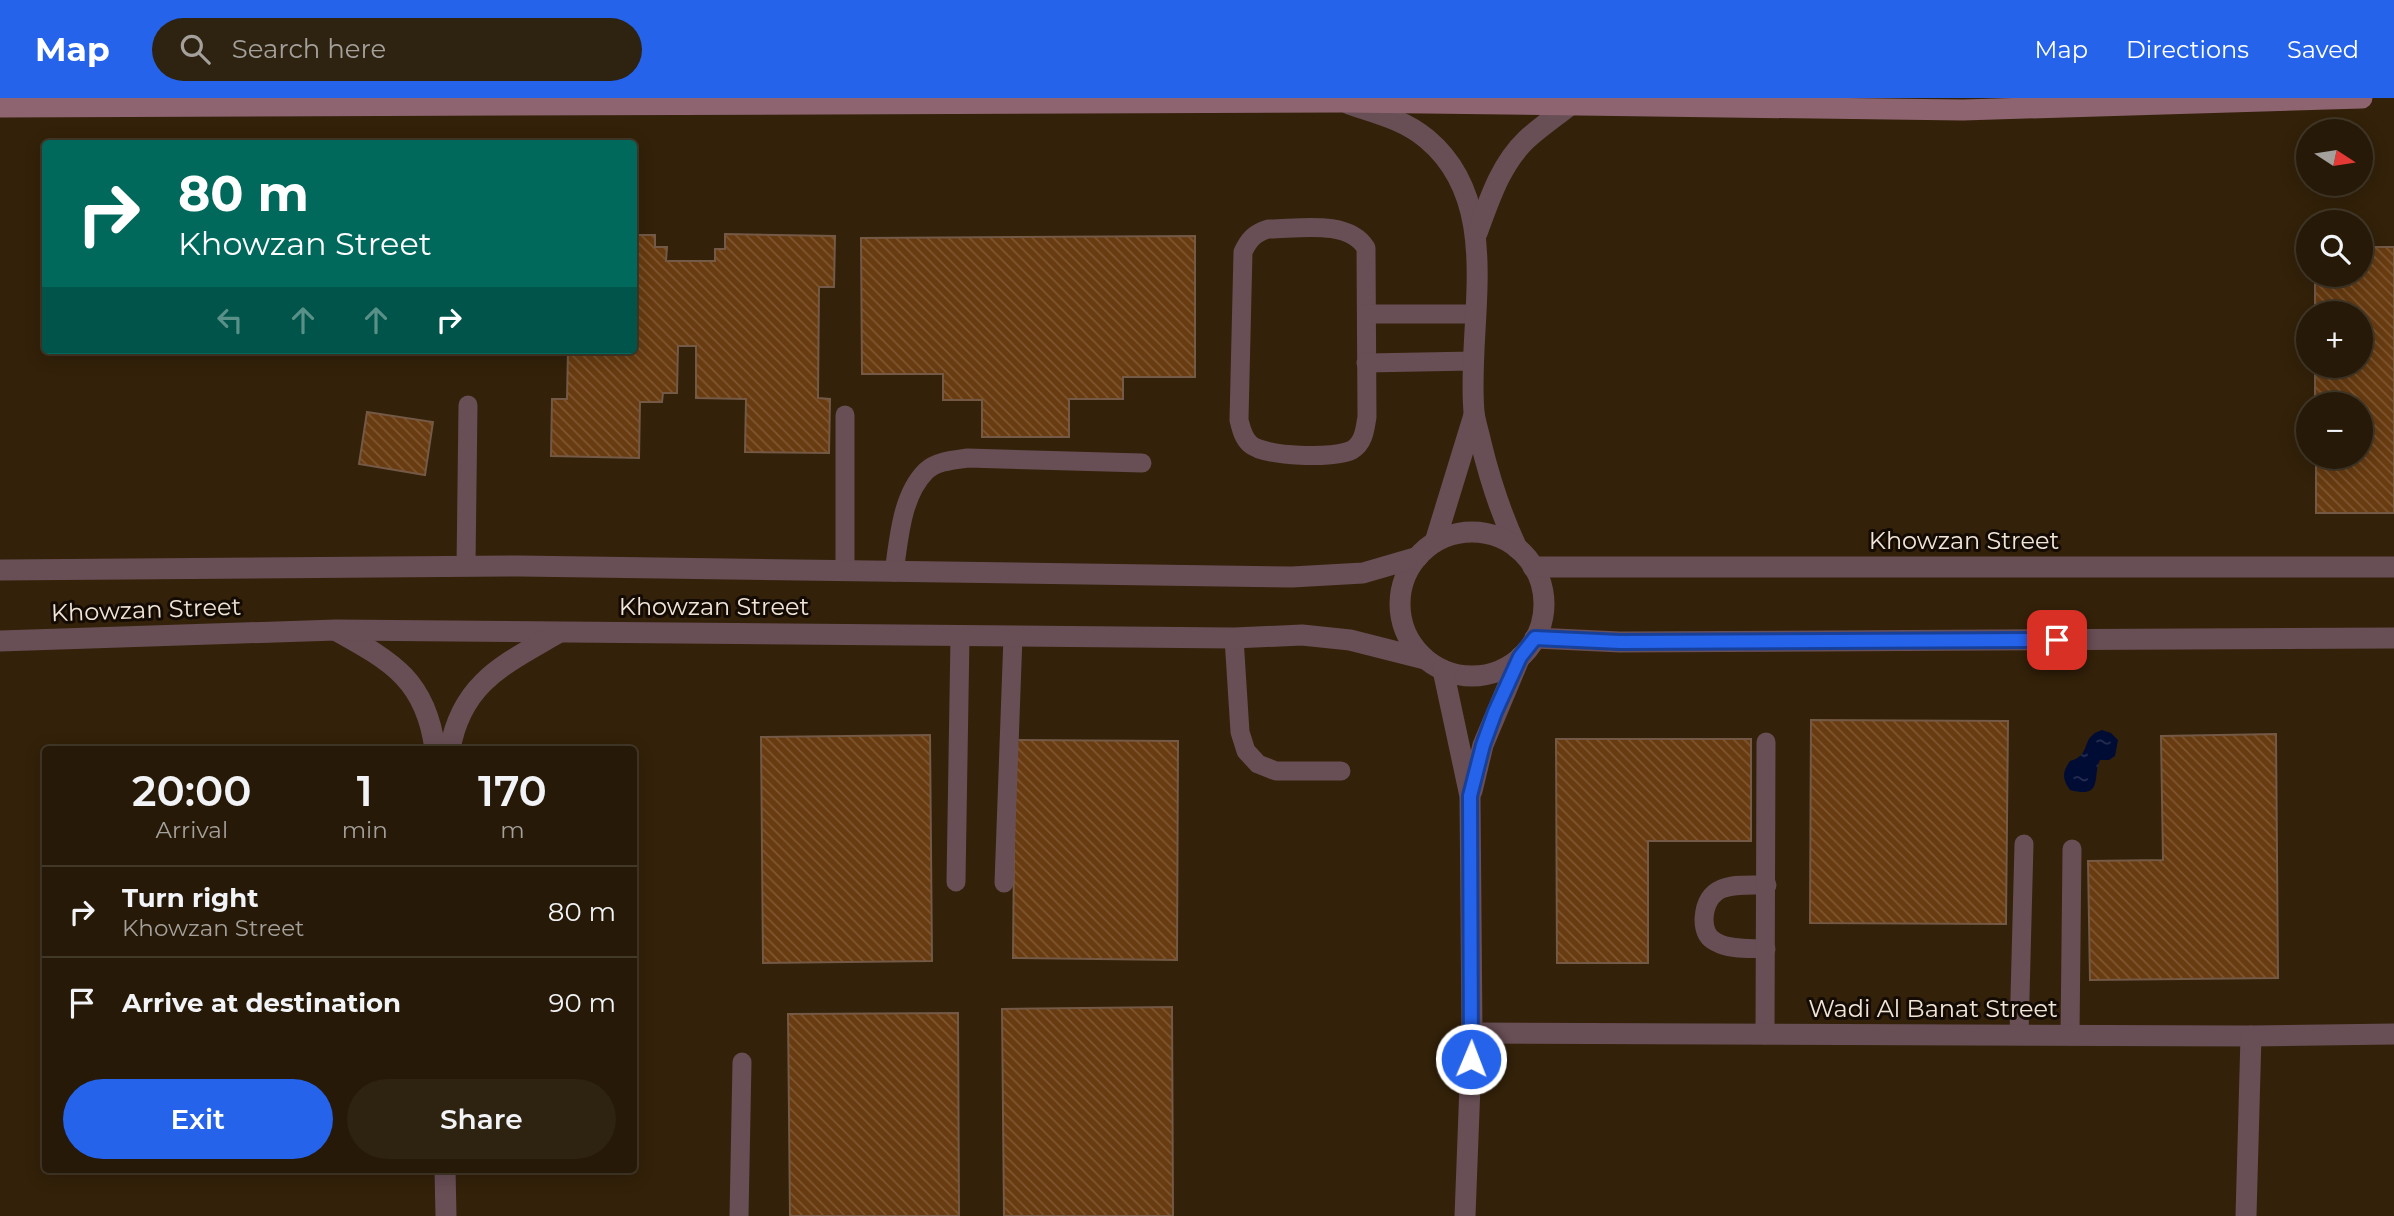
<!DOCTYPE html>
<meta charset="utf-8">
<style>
body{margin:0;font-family:Montserrat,sans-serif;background:#2e2211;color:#f1f3f6;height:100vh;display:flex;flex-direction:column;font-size:26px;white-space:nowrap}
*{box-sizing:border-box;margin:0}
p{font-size:23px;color:#a4a09b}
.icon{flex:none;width:38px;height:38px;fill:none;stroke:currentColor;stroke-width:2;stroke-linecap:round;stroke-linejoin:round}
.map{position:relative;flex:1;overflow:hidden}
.sheet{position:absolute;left:42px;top:648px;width:595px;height:427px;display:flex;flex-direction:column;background:#261907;border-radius:7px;box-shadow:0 4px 18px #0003,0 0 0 2px #423828}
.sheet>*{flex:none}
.banner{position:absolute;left:42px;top:42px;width:595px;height:214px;border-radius:7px;box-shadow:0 4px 18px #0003,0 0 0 2px #423828;background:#00695c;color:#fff;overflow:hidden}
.needle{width:46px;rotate:102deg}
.controls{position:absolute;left:2296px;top:21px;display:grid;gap:14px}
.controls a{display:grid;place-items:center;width:77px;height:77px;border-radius:50%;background:#261907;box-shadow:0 4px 18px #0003,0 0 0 2px #423828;font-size:35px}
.pin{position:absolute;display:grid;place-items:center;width:60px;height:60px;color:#fff;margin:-30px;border-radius:14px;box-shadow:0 4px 10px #0006}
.me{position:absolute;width:77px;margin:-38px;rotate:1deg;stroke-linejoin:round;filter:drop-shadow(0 0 5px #0008)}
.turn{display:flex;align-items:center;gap:24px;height:147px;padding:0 21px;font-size:32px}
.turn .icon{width:91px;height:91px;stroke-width:2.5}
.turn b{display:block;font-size:49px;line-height:60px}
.lanes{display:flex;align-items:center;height:66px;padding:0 21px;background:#0003;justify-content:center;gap:35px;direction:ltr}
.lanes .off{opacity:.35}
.eta{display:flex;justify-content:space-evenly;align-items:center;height:119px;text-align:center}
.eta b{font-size:42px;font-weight:600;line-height:49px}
.action{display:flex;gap:14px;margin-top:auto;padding:14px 21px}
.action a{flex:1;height:80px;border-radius:42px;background:#2563eb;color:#fff;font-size:28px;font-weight:600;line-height:80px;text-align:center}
.action a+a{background:#2e2211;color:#f1f3f6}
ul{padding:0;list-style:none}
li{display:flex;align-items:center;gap:21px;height:91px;padding:0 21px;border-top:2px solid #423828}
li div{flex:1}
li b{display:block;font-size:26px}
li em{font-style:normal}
header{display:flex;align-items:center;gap:42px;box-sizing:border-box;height:98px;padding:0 35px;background:#2563eb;color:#fff}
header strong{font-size:33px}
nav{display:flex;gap:38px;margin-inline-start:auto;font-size:24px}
.search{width:490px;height:63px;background:#2e2211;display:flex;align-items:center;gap:18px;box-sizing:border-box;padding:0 24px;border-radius:38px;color:#a4a09b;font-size:26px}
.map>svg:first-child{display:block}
</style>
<header>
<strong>Map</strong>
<div class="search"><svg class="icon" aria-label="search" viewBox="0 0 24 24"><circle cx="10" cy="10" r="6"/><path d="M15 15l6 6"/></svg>Search here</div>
<nav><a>Map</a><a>Directions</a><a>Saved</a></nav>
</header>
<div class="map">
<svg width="2394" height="1118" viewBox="0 0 2394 1118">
<defs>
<pattern id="water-ripples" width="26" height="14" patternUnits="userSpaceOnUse" patternTransform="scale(1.75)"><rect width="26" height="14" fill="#000c34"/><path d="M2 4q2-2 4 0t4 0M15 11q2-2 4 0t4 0" fill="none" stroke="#262f51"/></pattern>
<pattern id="building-back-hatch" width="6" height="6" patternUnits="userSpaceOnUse" patternTransform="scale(1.75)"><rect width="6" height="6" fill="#683b10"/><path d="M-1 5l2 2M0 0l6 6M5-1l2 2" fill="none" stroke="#7e5732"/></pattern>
</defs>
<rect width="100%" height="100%" fill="#332109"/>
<!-- water -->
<path fill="url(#water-ripples)" d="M 2102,632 L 2111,635 L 2118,642 L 2115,658 L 2109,662 L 2100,662 C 2092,679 2104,701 2070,692 C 2062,681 2062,674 2070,663 C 2093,657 2079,639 2102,632 Z"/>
<!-- building -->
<g fill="url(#building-back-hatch)" stroke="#735946" stroke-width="2">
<polygon points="725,136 835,138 834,189 819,189 818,300 830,301 829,355 745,354 746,301 696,300 696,248 678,248 677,295 663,295 662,304 640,304 639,360 551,358 552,301 567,301 568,252 634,252 634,137 655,137 655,149 667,149 666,163 715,163 715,151 725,151"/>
<polygon points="1195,138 1195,279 1123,279 1123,301 1069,301 1069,339 982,339 982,302 943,302 943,276 862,276 861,140"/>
<polygon points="2361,149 2394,149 2394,415 2316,415 2316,359 2361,359 2361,306 2315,306 2315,268 2361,268 2361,215 2315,215 2315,177 2361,177"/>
<polygon points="367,314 433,324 425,377 359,366"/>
<polygon points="1811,622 2008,623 2006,826 1810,825"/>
<polygon points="2276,636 2278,880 2090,882 2088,763 2163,762 2161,638"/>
<polygon points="930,637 932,863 763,865 761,639"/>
<polygon points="1556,641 1751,641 1751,743 1648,743 1648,865 1557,865"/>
<polygon points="1015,642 1178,643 1177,862 1013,860"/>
<polygon points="1172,909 1173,1118 1004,1118 1002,911"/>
<polygon points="958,915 959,1118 790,1118 788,916"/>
</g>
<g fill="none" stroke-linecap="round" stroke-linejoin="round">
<!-- lane -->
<g stroke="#684e55" stroke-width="19">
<path d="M 1268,131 C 1298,131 1348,121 1366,150 L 1367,319 C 1365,331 1364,345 1352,352 C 1335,361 1264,359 1250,346 C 1243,340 1241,330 1239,322 L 1243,154 C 1249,141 1255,135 1268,131 Z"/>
<polyline points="1367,216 1476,216"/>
<polyline points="1366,265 1474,263"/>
<polyline points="466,468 468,307"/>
<polyline points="845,473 845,317"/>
<path d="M 894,474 C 899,442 901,398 926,373 C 937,363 954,362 968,360 L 1142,365"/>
<polyline points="1234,540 1240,634 1246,653 1258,666 1276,673 1341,673"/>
<polyline points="956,784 960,538"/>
<polyline points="1004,785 1013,538"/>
<path d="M 1766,851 C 1751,850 1730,852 1716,844 C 1707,840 1704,831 1704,821 C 1706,783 1737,787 1767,787"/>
<polyline points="1765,937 1766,644"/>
<polyline points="2019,937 2024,746"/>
<polyline points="2070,938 2072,751"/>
<polyline points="739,1118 742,964"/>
</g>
<!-- street -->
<g stroke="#684e55" stroke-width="21">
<path d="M 1349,6 C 1376,15 1405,22 1427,41 C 1506,107 1466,225 1474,314 C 1475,324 1479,335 1481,345 C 1490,382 1501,416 1517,450"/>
<path d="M 1477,135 C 1489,103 1500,67 1526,42 C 1539,30 1555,19 1569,8"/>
<circle cx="1472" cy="506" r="72"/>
<polyline points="1435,444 1474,317"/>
<polyline points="1533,469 2394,469"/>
<polyline points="0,472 519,468 1292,479 1363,475 1418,459"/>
<path d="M 337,533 C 393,564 426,583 435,651"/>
<polyline points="1535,540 1620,544 2394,540"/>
<polyline points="0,543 336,532 1234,540 1302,537 1350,542 1425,561"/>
<polyline points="1443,572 1470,698 1472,935 1465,1118"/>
<path d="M 450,651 C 462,584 505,566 558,535"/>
<polyline points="1472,693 1483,647 1520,559"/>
<polyline points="1472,935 2251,938 2394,936"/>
<polyline points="445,1071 446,1118"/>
<polyline points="2246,1118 2251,938"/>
</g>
<!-- secondary -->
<polyline stroke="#8e6470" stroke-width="21" points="0,9 1344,4 1963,12 2362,0"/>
</g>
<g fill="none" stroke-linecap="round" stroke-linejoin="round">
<defs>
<polyline id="route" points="1471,961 1470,698 1483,647 1495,614 1520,559 1535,540 1620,544 2057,542"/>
</defs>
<!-- route casing -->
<use href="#route" stroke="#184099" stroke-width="18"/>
<!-- route -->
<use href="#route" stroke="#2563eb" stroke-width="12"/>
</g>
<g text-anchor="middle" stroke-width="6" stroke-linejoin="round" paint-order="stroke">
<!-- street labels -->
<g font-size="24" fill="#f2e5d8" stroke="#140c04">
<text x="1964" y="451">Khowzan Street</text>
<text x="714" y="517">Khowzan Street</text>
<text transform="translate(146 512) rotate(-2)" y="8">Khowzan Street</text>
<text x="1933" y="919">Wadi Al Banat Street</text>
</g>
</g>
</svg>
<div class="controls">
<a><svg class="needle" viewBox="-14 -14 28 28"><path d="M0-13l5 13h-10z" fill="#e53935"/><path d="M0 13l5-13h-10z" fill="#a4a09b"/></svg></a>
<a><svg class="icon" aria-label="search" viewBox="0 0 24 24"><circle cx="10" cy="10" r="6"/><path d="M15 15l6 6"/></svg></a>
<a>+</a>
<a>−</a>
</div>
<div class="pin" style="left:2057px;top:542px;background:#d93025"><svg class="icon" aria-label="arrive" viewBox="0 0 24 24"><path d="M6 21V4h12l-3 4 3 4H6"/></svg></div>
<svg class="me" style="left:1471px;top:961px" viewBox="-20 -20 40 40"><circle r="17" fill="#2563eb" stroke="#fff" stroke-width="3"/><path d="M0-11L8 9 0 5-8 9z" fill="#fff"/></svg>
<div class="banner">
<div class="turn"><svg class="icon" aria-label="right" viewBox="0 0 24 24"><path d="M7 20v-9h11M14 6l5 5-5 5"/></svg><div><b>80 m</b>Khowzan Street</div></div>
<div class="lanes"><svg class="icon off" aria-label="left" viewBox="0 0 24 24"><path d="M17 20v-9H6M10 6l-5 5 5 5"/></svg><svg class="icon off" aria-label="ahead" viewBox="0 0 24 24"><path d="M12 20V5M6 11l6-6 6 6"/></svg><svg class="icon off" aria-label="ahead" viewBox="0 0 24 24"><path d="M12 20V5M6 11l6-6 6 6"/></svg><svg class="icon" aria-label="right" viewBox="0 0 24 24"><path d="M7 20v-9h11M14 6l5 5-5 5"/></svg></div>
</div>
<section class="sheet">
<div class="eta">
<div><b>20:00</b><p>Arrival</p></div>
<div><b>1</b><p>min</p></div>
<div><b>170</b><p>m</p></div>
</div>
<ul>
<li><svg class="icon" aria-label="right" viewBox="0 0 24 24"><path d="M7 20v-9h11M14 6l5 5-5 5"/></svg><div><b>Turn right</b><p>Khowzan Street</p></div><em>80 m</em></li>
<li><svg class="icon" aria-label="arrive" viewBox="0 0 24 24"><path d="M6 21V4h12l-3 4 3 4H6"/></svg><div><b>Arrive at destination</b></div><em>90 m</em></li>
</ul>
<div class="action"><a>Exit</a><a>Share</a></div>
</section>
</div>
